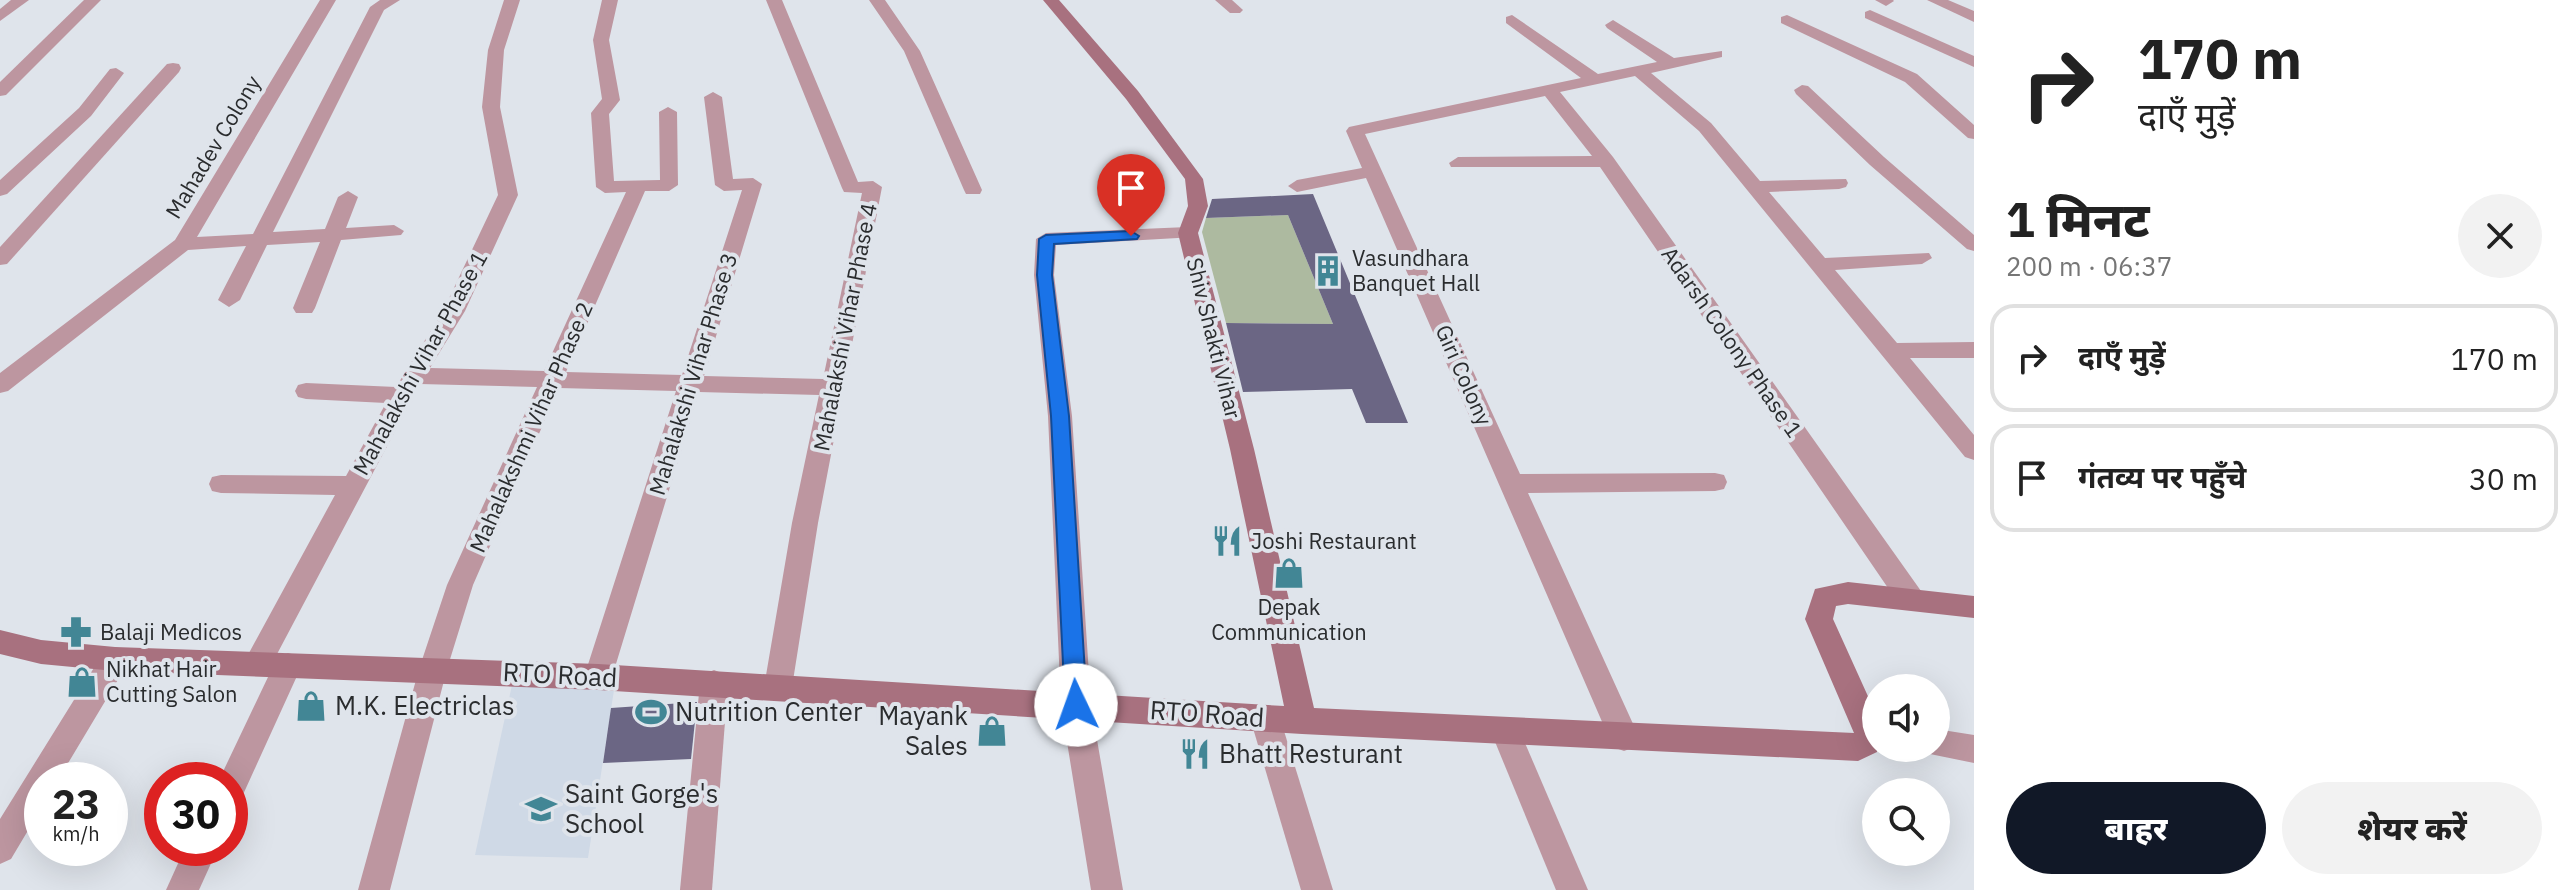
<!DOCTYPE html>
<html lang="hi">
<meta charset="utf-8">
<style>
body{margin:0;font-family:"IBM Plex Sans","Noto Sans Devanagari",sans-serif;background:#f2f2f2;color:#222;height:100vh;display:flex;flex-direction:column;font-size:30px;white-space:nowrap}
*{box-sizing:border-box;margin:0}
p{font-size:26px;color:#767676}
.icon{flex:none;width:44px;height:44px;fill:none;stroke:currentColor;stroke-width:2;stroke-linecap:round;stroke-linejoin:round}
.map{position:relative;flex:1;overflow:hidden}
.sheet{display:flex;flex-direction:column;background:#fff;width:600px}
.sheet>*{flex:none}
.guide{background:#fff;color:#222;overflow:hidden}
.buttons{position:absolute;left:1862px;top:674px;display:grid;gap:16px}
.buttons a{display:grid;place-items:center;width:88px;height:88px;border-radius:50%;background:#fff;box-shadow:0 8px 32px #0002;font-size:40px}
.speed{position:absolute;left:24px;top:762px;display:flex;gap:16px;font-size:40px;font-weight:700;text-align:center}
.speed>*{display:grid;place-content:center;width:104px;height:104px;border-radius:50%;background:#fff;box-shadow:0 8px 32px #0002;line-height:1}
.speed small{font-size:20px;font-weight:400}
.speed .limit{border:12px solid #d22;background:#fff;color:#111}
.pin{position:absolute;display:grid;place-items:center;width:68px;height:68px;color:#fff;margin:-82px -34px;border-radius:50% 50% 50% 0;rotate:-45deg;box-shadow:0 0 8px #0007}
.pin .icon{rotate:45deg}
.me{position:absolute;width:88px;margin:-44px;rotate:357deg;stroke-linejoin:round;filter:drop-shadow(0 0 6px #0008)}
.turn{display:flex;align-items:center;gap:28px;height:168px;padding:0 32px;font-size:36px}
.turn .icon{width:104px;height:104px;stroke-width:2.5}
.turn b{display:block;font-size:56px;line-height:68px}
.round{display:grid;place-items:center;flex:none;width:84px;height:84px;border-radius:42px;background:#f2f2f2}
.head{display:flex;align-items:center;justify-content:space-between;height:136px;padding:0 32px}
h1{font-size:48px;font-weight:800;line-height:60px}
.button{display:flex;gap:16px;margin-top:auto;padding:16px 32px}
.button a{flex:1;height:92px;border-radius:48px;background:#111827;color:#fff;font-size:32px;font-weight:800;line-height:92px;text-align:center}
.button a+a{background:#f2f2f2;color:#222}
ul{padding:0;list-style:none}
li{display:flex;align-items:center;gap:24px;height:108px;margin:0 16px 12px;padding:0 16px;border:4px solid #e0e0e0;border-radius:24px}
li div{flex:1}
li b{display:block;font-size:30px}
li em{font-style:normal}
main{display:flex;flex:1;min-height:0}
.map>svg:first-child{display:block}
</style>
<main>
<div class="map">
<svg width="1974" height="890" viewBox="0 0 1974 890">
<rect width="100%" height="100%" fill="#dfe4eb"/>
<!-- built -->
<polygon fill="#cfd9e6" points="512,685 614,690 588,858 475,855"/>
<!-- green -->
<polygon fill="#adbaa0" points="1288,215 1333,324 1226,323 1202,232 1206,218"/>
<!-- building -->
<g fill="#6b6684">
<polygon points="1313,194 1408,423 1366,423 1352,389 1243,392 1226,323 1333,324 1288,215 1206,218 1212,199"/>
<polygon points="697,702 691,759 603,763 611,708"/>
</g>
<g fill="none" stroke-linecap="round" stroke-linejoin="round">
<!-- street -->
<g fill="#bd96a0" fill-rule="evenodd">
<polygon points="11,0 29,0 0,21 0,9"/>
<polygon points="84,0 101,0 6,95 0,96 0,82"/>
<polygon points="320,0 336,0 197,237 253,234 370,7 380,0 400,0 384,10 273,232 325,229 338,197 348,191 358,197 346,228 394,225 404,231 401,235 341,240 315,308 312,313 296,313 293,308 320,242 267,245 240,300 229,307 218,300 246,246 188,250 8,391 0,393 0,373 175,240"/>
<polygon points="504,0 520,0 504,50 500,107 518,195 465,311 430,368 544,371 626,192 605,193 596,187 591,113 602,99 593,40 602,0 618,0 609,40 620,100 609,114 614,181 660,180 659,112 668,107 677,112 678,185 669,191 645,191 566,372 682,375 742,190 724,191 715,185 704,97 713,92 722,97 733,179 753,178 762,184 704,376 823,379 862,193 844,192 842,188 766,0 782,0 858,182 873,181 882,187 818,523 792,687 788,696 778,700 768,696 764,687 792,523 819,395 699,392 612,677 608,686 598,690 588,686 584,677 676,391 559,388 473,585 447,669 390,890 358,890 419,669 447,585 537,387 420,384 267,673 257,676 247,673 243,664 335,495 221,493 212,491 209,484 212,477 221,475 346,476 386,403 306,399 298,397 295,391 298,385 306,383 396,387 443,311 498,195 482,107 488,50"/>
<polygon points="869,0 885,0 920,51 982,190 980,194 966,194 964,190 904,51"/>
<polygon points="1215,0 1232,0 1243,10 1240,13 1230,13"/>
<polygon points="1875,0 1893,0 1894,1 1886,6"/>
<polygon points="1927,0 1948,0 1974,11 1974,22"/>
<polygon points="1870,10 1974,56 1974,67 1865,18 1865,12"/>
<polygon points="1512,15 1598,74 1657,62 1607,28 1605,25 1613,20 1674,58 1722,51 1722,57 1651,73 1711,123 1760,181 1846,179 1848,183 1846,187 1839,189 1769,192 1825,258 1929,253 1932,258 1922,264 1835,270 1897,343 1974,342 1974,358 1910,358 1974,435 1974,460 1965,457 1699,131 1635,76 1560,92 1613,157 1921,591 1925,599 1921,607 1911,610 1901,607 1600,167 1451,167 1449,163 1458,157 1592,156 1545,96 1365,134 1520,474 1715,473 1724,475 1727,482 1724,489 1715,491 1528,493 1639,737 1635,747 1624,751 1613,747 1366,178 1297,192 1288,186 1297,180 1362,168 1346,131 1349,127 1581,78 1506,23 1506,17"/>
<polygon points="1787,15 1917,74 1974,125 1974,139 1968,138 1905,82 1781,23 1781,17"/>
<polygon points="173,63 179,64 181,68 179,72 7,264 0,265 0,247 167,64"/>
<polygon points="116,68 124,73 91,116 7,194 0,196 0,180 79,108 110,69"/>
<polygon points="1802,85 1808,86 1884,157 1974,235 1974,251 1967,249 1870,165 1796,94 1794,90"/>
<polygon points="1188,227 1198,233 1195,237 1056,245 1054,275 1072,416 1091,705 1123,890 1091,890 1061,705 1048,416 1034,275 1036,239 1046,233"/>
<polygon points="115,647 125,650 129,659 125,668 58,780 42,780 42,807 11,859 0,864 0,819 105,650"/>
<polygon points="288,653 298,656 302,665 241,799 230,804 230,780 219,780 278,656"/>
<polygon points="714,670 724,674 728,683 712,890 680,890 700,683 704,674"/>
<polygon points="1265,705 1275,709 1280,718 1333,890 1301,890 1250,718 1255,709"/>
<polygon points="1506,718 1516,722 1588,890 1556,890 1491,732 1496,722"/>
<polygon points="1936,729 1974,735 1974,763 1925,753 1923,748 1936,748"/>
<polygon points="185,848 218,848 199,890 166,890"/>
</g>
<!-- secondary -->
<polygon fill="#a8717f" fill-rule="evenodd" points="1043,0 1059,0 1138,91 1203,179 1208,206 1198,233 1254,449 1314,708 1854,733 1805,619 1815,589 1848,582 1974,596 1974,618 1848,604 1836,606 1833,619 1876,714 1877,752 1858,761 1302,734 598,690 115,671 41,664 0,654 0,630 41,640 115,647 598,664 1284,706 1230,449 1178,233 1188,206 1185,179 1126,99"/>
</g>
<!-- route -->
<polygon fill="#1a73e8" stroke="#114b97" stroke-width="2" points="1131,231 1139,236 1137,239 1054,244 1052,275 1069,416 1087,705 1084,712 1076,715 1068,712 1065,705 1051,416 1037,275 1039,239 1046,235"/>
<!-- icons -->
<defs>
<symbol id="building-bare" viewBox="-9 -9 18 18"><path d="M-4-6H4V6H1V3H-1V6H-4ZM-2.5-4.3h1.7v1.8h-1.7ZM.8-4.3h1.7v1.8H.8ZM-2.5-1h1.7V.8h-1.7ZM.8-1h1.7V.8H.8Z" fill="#428695" stroke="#dfe4eb" stroke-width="2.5" paint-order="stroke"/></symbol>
<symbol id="restaurant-bare" viewBox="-9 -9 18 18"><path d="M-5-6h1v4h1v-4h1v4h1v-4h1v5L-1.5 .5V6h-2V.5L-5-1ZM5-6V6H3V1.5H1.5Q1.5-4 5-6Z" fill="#428695" stroke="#dfe4eb" stroke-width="2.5" paint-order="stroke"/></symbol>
<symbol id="shop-bare" viewBox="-9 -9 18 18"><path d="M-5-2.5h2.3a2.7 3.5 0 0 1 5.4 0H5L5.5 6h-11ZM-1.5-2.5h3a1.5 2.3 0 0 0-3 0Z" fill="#428695" stroke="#dfe4eb" stroke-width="2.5" paint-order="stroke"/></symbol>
<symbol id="pharmacy-bare" viewBox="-9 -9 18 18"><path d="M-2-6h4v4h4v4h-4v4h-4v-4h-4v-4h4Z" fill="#428695" stroke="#dfe4eb" stroke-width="2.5" paint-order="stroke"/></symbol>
<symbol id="stadium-bare" viewBox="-9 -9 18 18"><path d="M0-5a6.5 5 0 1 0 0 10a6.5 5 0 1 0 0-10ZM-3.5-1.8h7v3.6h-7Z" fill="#428695" stroke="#dfe4eb" stroke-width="2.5" paint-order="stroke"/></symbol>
<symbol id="school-bare" viewBox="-9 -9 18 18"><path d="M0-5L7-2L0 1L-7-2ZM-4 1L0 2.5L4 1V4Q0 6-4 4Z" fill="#428695" stroke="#dfe4eb" stroke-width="2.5" paint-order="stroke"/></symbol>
</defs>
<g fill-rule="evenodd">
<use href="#building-bare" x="1306" y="249" width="44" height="44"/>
<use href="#restaurant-bare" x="1205" y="519" width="44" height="44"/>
<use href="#shop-bare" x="1267" y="551" width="44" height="44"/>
<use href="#pharmacy-bare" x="54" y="610" width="44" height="44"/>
<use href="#shop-bare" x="60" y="660" width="44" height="44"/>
<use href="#shop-bare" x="289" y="684" width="44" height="44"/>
<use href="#stadium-bare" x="629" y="690" width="44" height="44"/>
<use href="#shop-bare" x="970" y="709" width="44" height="44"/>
<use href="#restaurant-bare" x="1173" y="732" width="44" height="44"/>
<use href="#school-bare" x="519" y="787" width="44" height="44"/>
</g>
<g text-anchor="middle" stroke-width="8" stroke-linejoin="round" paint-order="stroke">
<!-- street labels -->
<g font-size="22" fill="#2a2c2e" stroke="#dfe4eb">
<text transform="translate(213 147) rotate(-59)" y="8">Mahadev Colony</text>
<text transform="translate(845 327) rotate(-79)" y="8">Mahalakshi Vihar Phase 4</text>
<text transform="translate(1214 338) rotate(76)" y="8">Shiv Shakti Vihar</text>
<text transform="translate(1732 342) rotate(55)" y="8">Adarsh Colony Phase 1</text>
<text transform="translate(420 363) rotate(-61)" y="8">Mahalakshi Vihar Phase 1</text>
<text transform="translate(693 374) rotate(-73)" y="8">Mahalakshi Vihar Phase 3</text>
<text transform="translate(1464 375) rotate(66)" y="8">Giri Colony</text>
<text transform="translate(531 427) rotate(-66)" y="8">Mahalakshmi Vihar Phase 2</text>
</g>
<!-- poi labels -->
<g font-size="22" fill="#2a2c2e" stroke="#dfe4eb" text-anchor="start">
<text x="1352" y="266">Vasundhara<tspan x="1352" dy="25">Banquet Hall</tspan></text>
<text x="1251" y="549">Joshi Restaurant</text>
<text x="1289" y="615" text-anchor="middle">Depak<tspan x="1289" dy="25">Communication</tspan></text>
<text x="100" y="640">Balaji Medicos</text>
<text x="106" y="677">Nikhat Hair<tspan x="106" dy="25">Cutting Salon</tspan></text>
</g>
<!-- near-street labels -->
<g font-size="26" fill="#2a2c2e" stroke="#dfe4eb">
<text transform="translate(560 675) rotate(3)" y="9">RTO Road</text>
<text transform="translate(1207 714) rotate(4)" y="9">RTO Road</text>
</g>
<!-- near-poi labels -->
<g font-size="26" fill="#2a2c2e" stroke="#dfe4eb" text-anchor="start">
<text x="335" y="715">M.K. Electriclas</text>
<text x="675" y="721">Nutrition Center</text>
<text x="968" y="725" text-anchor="end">Mayank<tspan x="968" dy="30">Sales</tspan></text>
<text x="1219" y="763">Bhatt Resturant</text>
<text x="565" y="803">Saint Gorge's<tspan x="565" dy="30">School</tspan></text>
</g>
</g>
</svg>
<div class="buttons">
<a><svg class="icon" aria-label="sound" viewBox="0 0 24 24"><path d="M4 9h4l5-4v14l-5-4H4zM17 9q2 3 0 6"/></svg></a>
<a><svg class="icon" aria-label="search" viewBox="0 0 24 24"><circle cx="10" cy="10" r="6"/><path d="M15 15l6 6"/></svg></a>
</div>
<div class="speed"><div>23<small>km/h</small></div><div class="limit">30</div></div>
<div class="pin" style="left:1131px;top:236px;background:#d93025"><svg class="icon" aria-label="arrive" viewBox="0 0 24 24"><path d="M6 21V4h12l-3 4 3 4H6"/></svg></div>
<svg class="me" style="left:1076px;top:705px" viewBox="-20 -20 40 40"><circle r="19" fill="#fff"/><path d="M0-13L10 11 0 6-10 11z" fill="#1a73e8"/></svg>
</div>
<section class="sheet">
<div class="guide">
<div class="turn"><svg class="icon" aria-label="right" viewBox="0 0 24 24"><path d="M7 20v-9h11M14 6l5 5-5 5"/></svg><div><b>170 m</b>दाएँ मुड़ें</div></div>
</div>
<div class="head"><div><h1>1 मिनट</h1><p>200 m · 06:37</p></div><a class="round"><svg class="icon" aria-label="close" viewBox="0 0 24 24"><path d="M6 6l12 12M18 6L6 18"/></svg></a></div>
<ul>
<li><svg class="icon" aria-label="right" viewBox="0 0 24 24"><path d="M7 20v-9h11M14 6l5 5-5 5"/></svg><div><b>दाएँ मुड़ें</b></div><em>170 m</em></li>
<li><svg class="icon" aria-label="arrive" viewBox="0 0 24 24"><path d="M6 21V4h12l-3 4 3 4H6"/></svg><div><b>गंतव्य पर पहुँचे</b></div><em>30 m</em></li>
</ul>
<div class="button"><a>बाहर</a><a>शेयर करें</a></div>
</section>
</main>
